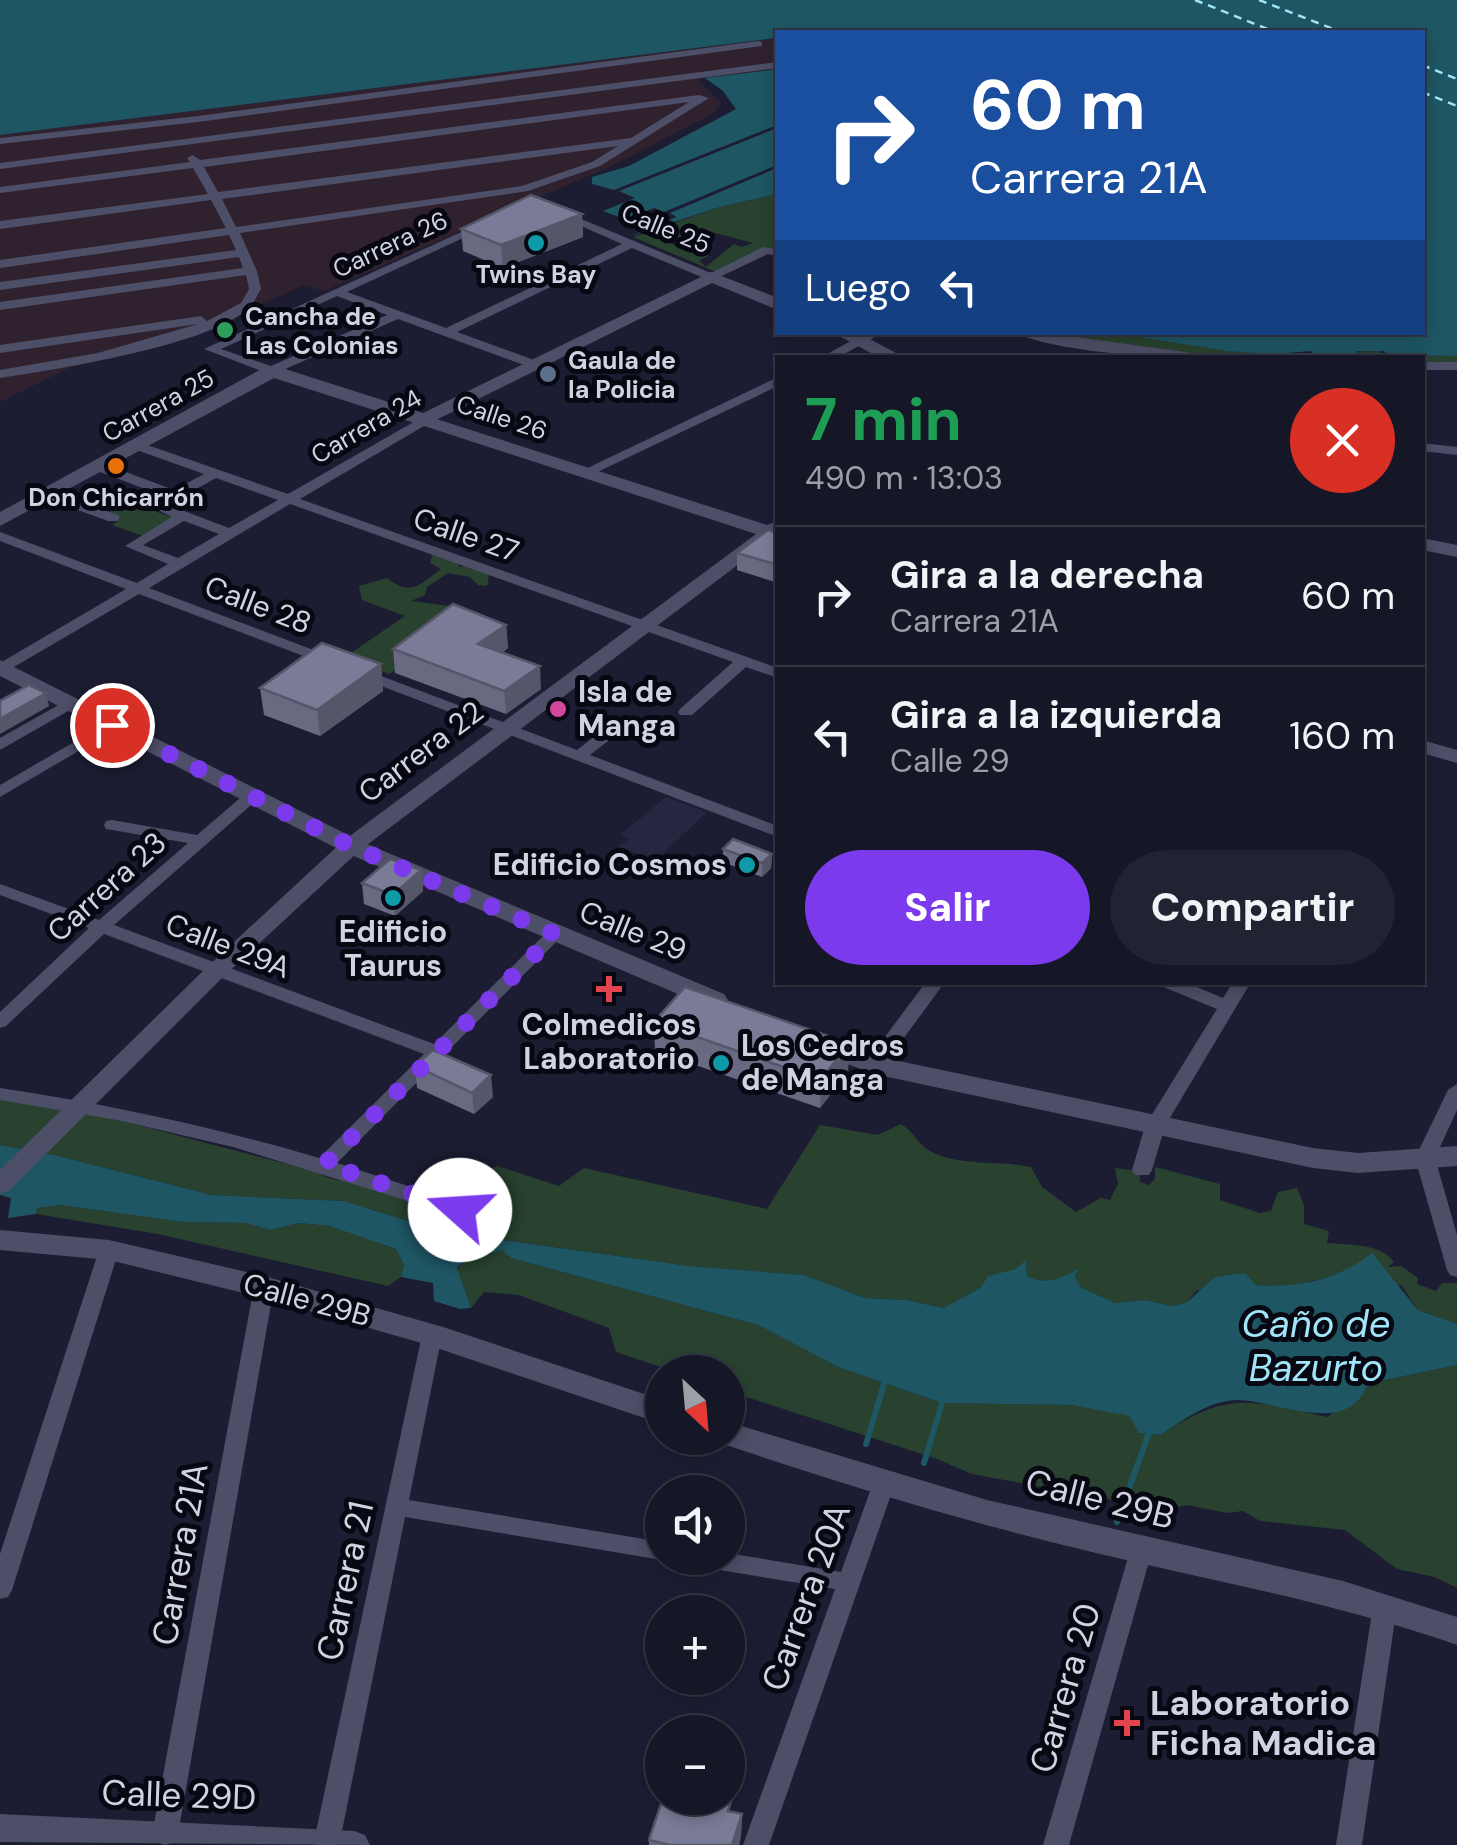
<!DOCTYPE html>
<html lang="es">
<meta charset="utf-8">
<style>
body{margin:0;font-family:"DM Sans",sans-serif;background:#222332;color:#f1f3f6;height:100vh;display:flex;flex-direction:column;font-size:38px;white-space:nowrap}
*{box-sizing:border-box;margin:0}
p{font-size:32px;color:#9d9fa7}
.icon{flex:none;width:55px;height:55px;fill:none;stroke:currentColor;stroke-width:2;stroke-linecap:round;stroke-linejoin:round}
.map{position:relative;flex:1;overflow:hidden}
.details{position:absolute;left:775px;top:355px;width:650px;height:630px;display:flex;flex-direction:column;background:#151626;border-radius:0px;box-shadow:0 5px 15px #0003,0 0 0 2px #343543}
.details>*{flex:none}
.hud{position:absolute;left:775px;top:30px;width:650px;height:305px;border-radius:0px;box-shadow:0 5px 15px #0003,0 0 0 2px #343543;background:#1a4fa0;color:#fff;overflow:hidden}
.needle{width:65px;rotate:154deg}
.controls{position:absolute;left:645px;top:1355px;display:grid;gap:20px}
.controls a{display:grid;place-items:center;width:100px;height:100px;border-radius:50%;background:#151626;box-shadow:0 5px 15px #0003,0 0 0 2px #343543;font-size:50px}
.pin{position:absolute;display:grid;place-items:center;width:85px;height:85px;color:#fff;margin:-42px;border:5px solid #fff;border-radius:50%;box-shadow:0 2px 10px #0007}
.me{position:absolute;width:110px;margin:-55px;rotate:289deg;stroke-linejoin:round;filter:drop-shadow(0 0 8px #0008)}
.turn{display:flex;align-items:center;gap:35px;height:210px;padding:0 30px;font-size:45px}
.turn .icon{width:130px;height:130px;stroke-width:2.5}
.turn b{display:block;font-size:70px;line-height:85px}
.then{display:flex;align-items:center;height:95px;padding:0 30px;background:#0003;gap:20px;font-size:38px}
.round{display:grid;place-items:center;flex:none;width:105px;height:105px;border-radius:52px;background:#222332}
.headline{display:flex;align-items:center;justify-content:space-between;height:170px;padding:0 30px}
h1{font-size:60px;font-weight:800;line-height:75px;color:#1e9e55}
.primary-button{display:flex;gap:20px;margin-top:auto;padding:20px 30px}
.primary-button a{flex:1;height:115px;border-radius:60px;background:#7c3aed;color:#fff;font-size:40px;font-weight:800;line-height:115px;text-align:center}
.primary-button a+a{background:#222332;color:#f1f3f6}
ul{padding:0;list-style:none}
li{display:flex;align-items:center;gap:30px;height:140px;padding:0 30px;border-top:2px solid #343543}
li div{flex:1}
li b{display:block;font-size:38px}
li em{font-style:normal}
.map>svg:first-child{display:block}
</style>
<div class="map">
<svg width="1457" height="1845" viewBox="0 0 1457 1845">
<rect width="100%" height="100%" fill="#1c1d33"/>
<!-- industrial -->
<polygon fill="#2f222e" points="777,38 777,68 697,80 721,104 712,114 618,163 324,291 304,285 195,334 69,368 0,402 0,135"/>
<!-- built -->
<polygon fill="#262641" points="666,797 707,812 655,861 618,846 629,839 620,835"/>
<!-- green -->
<g fill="#28422f" fill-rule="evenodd">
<path d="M 777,194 L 777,246 L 716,272 L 633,237 L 723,206 ZM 692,227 L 753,243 L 742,247 L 734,244 L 706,267 L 699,260 L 709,256 L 660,240 C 686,233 691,243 714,240 L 695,232 Z"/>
<polygon points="1041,333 1114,333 1274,354 1378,351 1388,355 1457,356 1457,362 1423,362 1422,358 1190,356"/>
<polygon points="127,501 174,518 143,536 112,525 121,519 107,513"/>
<path d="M 432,555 L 459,562 L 459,567 C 471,564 478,568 489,575 L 487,586 L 478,585 L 470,577 L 448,573 L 427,587 L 425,595 L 411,601 L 449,606 L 457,611 L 394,671 L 389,674 L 345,657 L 405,616 L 362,600 L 359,586 L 387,578 C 411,597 419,585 441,569 L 430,563 Z"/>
<path d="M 0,1098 C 36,1103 70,1113 107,1117 L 317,1172 C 333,1182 344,1180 362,1183 C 425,1192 438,1192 497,1166 L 559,1186 L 584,1168 L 767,1209 L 820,1125 L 878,1135 L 901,1124 C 913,1131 919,1145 930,1151 C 959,1167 999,1160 1031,1167 L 1042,1187 L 1076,1212 L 1101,1198 L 1110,1200 L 1118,1184 L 1115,1168 L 1140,1171 L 1140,1182 L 1149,1185 L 1155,1179 L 1155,1167 L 1220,1184 L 1220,1200 L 1260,1213 L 1271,1211 L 1278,1192 L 1297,1188 L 1304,1205 L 1304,1224 L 1329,1231 L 1327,1243 C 1350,1245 1380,1243 1394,1262 L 1388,1267 L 1401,1266 L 1418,1278 L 1417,1284 L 1436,1291 L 1442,1283 L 1457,1283 L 1457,1324 L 1418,1310 L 1402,1286 L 1349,1272 L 1288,1287 L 1256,1285 L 1196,1291 L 1187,1302 L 1173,1306 L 1144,1300 L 1115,1303 L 1079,1287 L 1075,1277 L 1078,1270 C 1062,1278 1044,1286 1027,1276 L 1027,1268 L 988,1276 L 980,1288 L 943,1308 L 907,1300 L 865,1298 L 804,1275 L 689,1266 L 474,1236 L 411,1222 L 344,1201 L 212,1195 L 54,1155 L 0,1145 Z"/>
<polygon points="60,1205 183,1222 246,1223 270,1230 299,1223 329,1226 396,1249 404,1265 401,1277 388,1286 158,1234 36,1214 37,1208"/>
<path d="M 502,1250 L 511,1258 L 758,1325 L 838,1367 L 942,1403 L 1072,1405 L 1129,1415 L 1139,1433 L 1161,1435 C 1229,1389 1252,1401 1328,1417 L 1335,1410 L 1350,1406 L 1366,1388 L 1385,1380 L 1457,1365 L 1457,1588 L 1435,1577 L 1397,1569 L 1345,1530 L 1260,1521 L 1243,1511 L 1227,1513 L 1187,1505 L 1149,1512 L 1123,1502 L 972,1474 L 937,1459 L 728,1391 L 728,1372 L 676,1372 L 616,1352 L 609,1328 L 519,1295 L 484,1292 L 471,1308 L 457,1269 L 467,1260 Z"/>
</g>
<!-- water -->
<g fill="#1e5664">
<polygon points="0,0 1457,0 1457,356 1388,355 1383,351 1357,351 1357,354 1314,355 1311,351 1274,354 1228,351 1114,333 1422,332 1422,32 778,32 777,38 0,135"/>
<polygon points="777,69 777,113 773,114 777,116 777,125 614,190 592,184 592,177 629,166 736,109 723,91 705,78"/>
<polygon points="777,128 777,165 664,212 654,208 627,220 603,211 635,198 619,191"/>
<polygon points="777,168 777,194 723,206 631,236 676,217 670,213"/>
<path d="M 0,1145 L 54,1155 L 212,1195 L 344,1201 L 411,1222 L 474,1236 L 689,1266 L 804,1275 L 865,1298 L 907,1300 L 943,1308 L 980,1288 L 988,1276 L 1016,1269 L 1026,1260 L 1027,1276 C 1045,1286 1063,1278 1079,1268 L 1075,1277 L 1080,1287 L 1115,1303 L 1144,1300 L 1173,1306 L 1187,1302 L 1215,1277 L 1245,1273 L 1256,1285 C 1299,1288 1338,1280 1372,1253 L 1418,1310 L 1457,1324 L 1457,1365 L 1385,1380 L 1366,1388 C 1345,1436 1277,1401 1238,1400 C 1210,1400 1183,1420 1161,1435 L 1139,1433 L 1129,1416 L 1072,1405 L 942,1403 L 838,1367 L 758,1325 L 511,1258 L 502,1250 L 467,1260 L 457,1268 L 471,1308 L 460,1309 L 434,1301 L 433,1283 L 401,1277 L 404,1265 L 396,1249 L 329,1226 L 299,1223 L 270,1230 L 246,1223 L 183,1222 L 60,1205 L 37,1208 L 36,1214 L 8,1218 L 11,1198 L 0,1195 Z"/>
</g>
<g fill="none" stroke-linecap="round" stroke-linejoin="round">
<!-- stream -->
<g stroke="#1e5664" stroke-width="6">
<polyline points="866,1444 884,1384"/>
<polyline points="924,1463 942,1403"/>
<polyline points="1117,1522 1149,1433"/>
</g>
<!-- ferry -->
<g stroke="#a1e5f9" stroke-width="2.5" stroke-dasharray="8 6" stroke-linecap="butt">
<polyline points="1195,0 1275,32"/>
<polyline points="1259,0 1341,32"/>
<polyline points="1422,65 1457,79"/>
<polyline points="1422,92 1457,106"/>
</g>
<!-- minor -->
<g fill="#4d4e67" fill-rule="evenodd">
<polygon points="758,41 762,42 762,46 198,122 0,144 0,138 198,116"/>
<polygon points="778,62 778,68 0,169 0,163"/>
<path d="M 699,95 L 709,98 L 600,166 L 528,191 L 240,233 L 257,271 L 261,289 C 257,295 254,304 248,309 C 206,346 58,369 0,378 L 0,370 L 98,353 L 198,324 L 0,353 L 0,345 L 201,316 L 207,321 L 241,303 L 249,289 L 246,275 L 0,310 L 0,302 L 243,268 L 239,257 L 0,290 L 0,282 L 236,250 L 229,235 L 0,268 L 0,260 L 226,228 L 211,200 L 0,229 L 0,221 L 208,194 L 193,168 L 0,193 L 0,187 L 190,162 L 187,158 L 193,155 L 200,160 ZM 689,102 L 631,138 L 218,192 L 204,167 ZM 618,146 L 592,162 L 522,186 L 236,227 L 222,199 Z"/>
<path d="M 562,211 L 711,273 L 763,247 L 778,249 L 778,256 L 768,254 L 711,281 L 632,248 L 457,332 L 537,361 L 537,367 L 532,368 L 398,319 L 272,375 L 204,349 L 479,224 L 489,226 L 347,292 L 446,328 L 622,244 L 558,216 L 556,214 ZM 337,296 L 387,315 L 271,366 L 221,349 Z"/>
<polygon points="867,332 884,332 837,358 820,358"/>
<path d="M 1014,332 L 1040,332 L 1199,354 L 1205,358 C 1159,358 1053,352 1014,332 Z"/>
<rect x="1422" y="362" width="35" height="8"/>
<polygon points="778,377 778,386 589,476 579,476 577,473"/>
<path d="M 424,416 L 429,417 L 429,423 L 300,499 L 778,668 L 778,678 L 746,667 L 692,715 L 680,715 L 678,712 L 680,709 L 733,662 L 290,504 L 149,588 L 332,657 L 335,660 L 332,663 L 322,663 L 139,594 L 7,671 L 0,672 L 0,663 L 126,589 L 0,541 L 0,532 L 137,583 L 168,564 L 125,546 L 172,517 L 150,506 L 152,503 L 161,503 L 159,500 L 164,496 L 92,469 L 92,463 L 102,463 L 174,490 L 204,474 L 131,448 L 131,442 L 136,441 L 288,494 ZM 216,478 L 278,500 L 229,528 L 163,503 L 171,503 ZM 184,521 L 219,534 L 178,558 L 143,545 Z"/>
<polygon points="1422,443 1457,447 1457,455 1422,451"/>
<polygon points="47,490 118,515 120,518 118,521 108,521 42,497 40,494"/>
<polygon points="360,668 577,750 622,715 634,715 636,718 634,721 590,755 778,826 778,837 355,676 352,673"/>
<polygon points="71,698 79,703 77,706 0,750 0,738"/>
<polygon points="112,720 118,722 120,725 118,728 0,797 0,785"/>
<path d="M 253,790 L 259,792 L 261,795 L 259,798 L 114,925 L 434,1044 L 549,930 L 561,930 L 564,934 L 337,1163 L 467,1205 L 470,1210 L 467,1215 L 460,1217 L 233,1147 L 117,1120 L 0,1100 L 0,1088 C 108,1104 214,1127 319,1158 L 424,1054 L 104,934 L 6,1026 L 0,1028 L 0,1012 L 89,928 L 0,895 L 0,884 L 99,920 L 188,843 L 106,829 L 104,825 L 106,821 L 112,820 L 197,835 L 247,792 Z"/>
<polygon points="926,982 945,982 881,1069 867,1069 865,1065 867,1061"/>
<polygon points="1158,982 1185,982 1223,998 1233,982 1251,982 1165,1126 1152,1170 1149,1175 1135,1175 1132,1170 1145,1126 1217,1009 1161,986"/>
<polygon points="1457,1084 1457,1110 1435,1158 1457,1235 1457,1277 1450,1275 1447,1270 1415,1158 1448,1090"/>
<polygon points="109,1243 116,1245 119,1250 12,1590 8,1597 0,1599 0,1554 99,1250 102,1245"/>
<polygon points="264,1280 271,1282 274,1287 178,1834 174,1842 165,1845 156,1842 152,1834 254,1287 257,1282"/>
<polygon points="432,1327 439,1330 442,1335 409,1500 662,1542 662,1558 670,1558 662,1560 405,1517 340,1841 338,1845 316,1845 314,1841 422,1335 425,1330"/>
<polygon points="883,1477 891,1480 894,1486 769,1845 743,1845 835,1589 701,1567 693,1564 690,1558 728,1558 728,1553 841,1572 872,1486 875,1480"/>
<polygon points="1141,1542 1149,1545 1152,1551 1069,1845 1043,1845 1130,1551 1133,1545"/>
<polygon points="1385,1597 1393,1599 1397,1606 1362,1845 1336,1845 1373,1606 1377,1599"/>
</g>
<!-- tertiary -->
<g fill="#4d4e67" fill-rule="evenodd">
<polygon points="424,415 767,525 778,521 778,540 772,539 359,851 223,977 9,1191 0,1194 0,1170 207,967 343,841 756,534 418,424 418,416"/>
<polygon points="1422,740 1457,750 1457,763 1422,753"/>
<polygon points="0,1814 354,1831 365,1835 370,1845 0,1842"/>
</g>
<!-- secondary -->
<g fill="#4d4e67" fill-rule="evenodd">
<polygon points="711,272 778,298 778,310 712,283 424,426 274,378 0,526 0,512 265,367 279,367 423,413"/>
<polygon points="832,332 857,332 905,358 880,358"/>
<polygon points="1422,538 1457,545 1457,557 1422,550"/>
<polygon points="0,660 360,841 724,994 728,1000 715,1008 706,1006 342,851 0,676"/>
<polygon points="817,1034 880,1057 1313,1148 1358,1153 1457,1146 1457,1166 1358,1173 1313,1168 874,1074 808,1049 804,1043"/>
<polygon points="0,1230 109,1240 264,1276 443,1327 662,1400 662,1424 425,1344 264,1298 109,1260 0,1250"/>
<path d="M 728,1422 L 987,1500 L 1343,1581 L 1457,1617 L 1457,1645 C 1339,1604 1218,1582 1096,1553 C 968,1523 842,1484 717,1442 L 714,1438 L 728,1438 Z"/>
</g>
</g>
<!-- wall -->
<g fill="#696a81">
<polygon points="582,214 583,237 503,268 463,251 461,229"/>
<polygon points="778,533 778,583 737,570 737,553"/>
<polygon points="506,625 508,648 502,653 541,689 506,714 395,673 393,649"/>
<polygon points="381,664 383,691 320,736 264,715 260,688"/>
<polygon points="723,849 772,854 771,868 762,877 723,862"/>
<polygon points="421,870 423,891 395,916 364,904 362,883"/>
<polygon points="654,1022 849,1043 848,1072 820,1108 655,1051"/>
<polygon points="415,1066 493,1097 474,1114 417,1088"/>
<polygon points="731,1811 742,1814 741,1836 739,1845 649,1845 649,1840"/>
</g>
<!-- shaded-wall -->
<g fill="#555669">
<polygon points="582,214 583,237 503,268 501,245"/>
<polygon points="506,625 508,648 480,668 478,644"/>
<polygon points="381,664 383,691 320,736 317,710"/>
<polygon points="540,666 541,689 506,714 504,691"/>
<polygon points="46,693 49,706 0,734 0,719"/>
<polygon points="772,854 771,868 762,877 762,863"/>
<polygon points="421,870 423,891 395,916 393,895"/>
<polygon points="849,1043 848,1072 820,1108 821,1080"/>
<polygon points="491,1075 493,1097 474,1114 472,1093"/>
<polygon points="742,1814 741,1836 739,1845 732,1845"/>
</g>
<!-- building -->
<g fill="#7a7b96" stroke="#555669" stroke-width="2.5">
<polygon points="531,195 582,214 501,245 461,229"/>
<polygon points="768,530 778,533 778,565 737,553"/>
<polygon points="453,604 506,625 478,644 540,666 504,691 393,649"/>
<polygon points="322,643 381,664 317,710 260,688"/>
<polygon points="29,685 46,693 0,719 0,701"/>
<polygon points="733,839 772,854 762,863 723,849"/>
<polygon points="390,859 421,870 393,895 362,883"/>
<polygon points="685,987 849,1043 821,1080 654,1022"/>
<polygon points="433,1050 491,1075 472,1093 415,1066"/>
<polygon points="663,1798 714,1798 731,1801 728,1811 742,1814 732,1845 670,1845 649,1840"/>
</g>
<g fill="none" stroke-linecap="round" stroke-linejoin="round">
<!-- route -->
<polyline stroke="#7c3aed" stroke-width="18" stroke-dasharray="0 32.4" points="112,725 351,846 555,934 325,1164 460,1210"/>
</g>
<!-- markers -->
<g fill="#0f9aa8" stroke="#080812" stroke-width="4">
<circle cx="536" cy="243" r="10"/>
<circle cx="747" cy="865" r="10"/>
<circle cx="393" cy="898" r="10"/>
<circle cx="721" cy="1063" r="10"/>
</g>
<circle fill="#2e9e5b" stroke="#080812" stroke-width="4" cx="225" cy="330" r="10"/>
<circle fill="#5c6f8a" stroke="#080812" stroke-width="4" cx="548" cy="374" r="10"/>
<circle fill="#e8710a" stroke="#080812" stroke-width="4" cx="116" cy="466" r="10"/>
<circle fill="#d1479c" stroke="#080812" stroke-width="4" cx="558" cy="709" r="10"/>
<g fill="#e0444e" stroke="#080812" stroke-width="4">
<path d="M604 974h10v10h10v10h-10v10h-10v-10h-10v-10h10z"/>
<path d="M1122 1708h10v10h10v10h-10v10h-10v-10h-10v-10h10z"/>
</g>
<g text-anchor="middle" stroke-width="10" stroke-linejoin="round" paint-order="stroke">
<!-- far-street labels -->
<g font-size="25" fill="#d1d3e2" stroke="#080812">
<text transform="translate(666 228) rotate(22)" y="9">Calle 25</text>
<text transform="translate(390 244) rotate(-25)" y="9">Carrera 26</text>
<text transform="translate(158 405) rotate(-29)" y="9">Carrera 25</text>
<text transform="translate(502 417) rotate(18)" y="9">Calle 26</text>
<text transform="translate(366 426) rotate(-30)" y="9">Carrera 24</text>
</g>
<!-- far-poi labels -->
<g font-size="25" font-weight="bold" fill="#d1d3e2" stroke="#080812">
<text x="536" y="283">Twins Bay</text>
<text x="245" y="325" text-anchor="start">Cancha de<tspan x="245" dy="29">Las Colonias</tspan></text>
<text x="568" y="369" text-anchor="start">Gaula de<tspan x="568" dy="29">la Policia</tspan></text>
<text x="116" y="506">Don Chicarrón</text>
</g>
<!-- street labels -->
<g font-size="30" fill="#d1d3e2" stroke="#080812">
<text transform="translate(466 535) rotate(19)" y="10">Calle 27</text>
<text transform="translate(258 605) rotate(21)" y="10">Calle 28</text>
<text transform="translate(421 752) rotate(-37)" y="10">Carrera 22</text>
<text transform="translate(107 887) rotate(-42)" y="10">Carrera 23</text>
<text transform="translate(633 931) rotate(22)" y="10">Calle 29</text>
<text transform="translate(228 946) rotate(21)" y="10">Calle 29A</text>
<text transform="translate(307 1300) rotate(15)" y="10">Calle 29B</text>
</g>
<!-- poi labels -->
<g font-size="30" font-weight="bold" fill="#d1d3e2" stroke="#080812" text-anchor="start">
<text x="578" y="702">Isla de<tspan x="578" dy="34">Manga</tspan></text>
<text x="727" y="875" text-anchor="end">Edificio Cosmos</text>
<text x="393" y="942" text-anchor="middle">Edificio<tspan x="393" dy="34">Taurus</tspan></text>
<text x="609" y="1035" text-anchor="middle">Colmedicos<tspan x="609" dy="34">Laboratorio</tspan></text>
<text x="741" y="1056">Los Cedros<tspan x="741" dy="34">de Manga</tspan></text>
</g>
<!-- near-street labels -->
<g font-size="35" fill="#d1d3e2" stroke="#080812">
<text transform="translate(1100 1499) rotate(14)" y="12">Calle 29B</text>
<text transform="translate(180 1554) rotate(-80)" y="12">Carrera 21A</text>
<text transform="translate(345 1581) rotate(-78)" y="12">Carrera 21</text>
<text transform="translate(806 1597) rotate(-70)" y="12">Carrera 20A</text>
<text transform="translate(1065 1688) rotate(-74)" y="12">Carrera 20</text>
<text transform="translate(179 1795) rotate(2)" y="12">Calle 29D</text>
</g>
<!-- near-poi labels -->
<g font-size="35" font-weight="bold" fill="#d1d3e2" stroke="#080812" text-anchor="start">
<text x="1150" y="1715">Laboratorio<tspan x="1150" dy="40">Ficha Madica</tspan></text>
</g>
<!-- near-water labels -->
<g font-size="38" font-style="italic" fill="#a1e5f9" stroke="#080812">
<text x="1316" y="1337">Caño de<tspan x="1316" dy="44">Bazurto</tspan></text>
</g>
</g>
</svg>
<div class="controls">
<a><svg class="needle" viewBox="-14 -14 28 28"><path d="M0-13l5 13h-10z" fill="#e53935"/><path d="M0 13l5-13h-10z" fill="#9d9fa7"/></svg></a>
<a><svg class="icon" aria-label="sound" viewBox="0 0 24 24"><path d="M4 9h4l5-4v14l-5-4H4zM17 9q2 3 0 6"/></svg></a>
<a>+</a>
<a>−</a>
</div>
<div class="pin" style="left:112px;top:725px;background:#d93025"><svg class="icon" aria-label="arrive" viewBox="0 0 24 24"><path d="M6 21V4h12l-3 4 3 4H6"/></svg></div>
<svg class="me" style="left:460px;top:1210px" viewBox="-20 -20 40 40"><circle r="19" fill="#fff"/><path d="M0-13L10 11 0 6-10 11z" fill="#7c3aed"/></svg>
<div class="hud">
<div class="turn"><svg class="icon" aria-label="right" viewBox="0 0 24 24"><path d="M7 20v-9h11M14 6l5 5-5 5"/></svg><div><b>60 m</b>Carrera 21A</div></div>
<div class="then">Luego<svg class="icon" aria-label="left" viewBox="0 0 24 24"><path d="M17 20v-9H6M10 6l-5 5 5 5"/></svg></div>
</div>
<section class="details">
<div class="headline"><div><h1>7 min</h1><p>490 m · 13:03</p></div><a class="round" style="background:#d93025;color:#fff"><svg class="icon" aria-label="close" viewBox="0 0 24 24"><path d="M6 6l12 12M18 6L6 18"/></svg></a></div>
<ul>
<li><svg class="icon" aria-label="right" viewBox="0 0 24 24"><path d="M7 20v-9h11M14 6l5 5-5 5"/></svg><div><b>Gira a la derecha</b><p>Carrera 21A</p></div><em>60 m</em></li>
<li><svg class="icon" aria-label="left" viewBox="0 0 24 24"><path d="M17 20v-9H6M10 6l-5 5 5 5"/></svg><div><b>Gira a la izquierda</b><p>Calle 29</p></div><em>160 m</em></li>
</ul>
<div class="primary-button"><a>Salir</a><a>Compartir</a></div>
</section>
</div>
